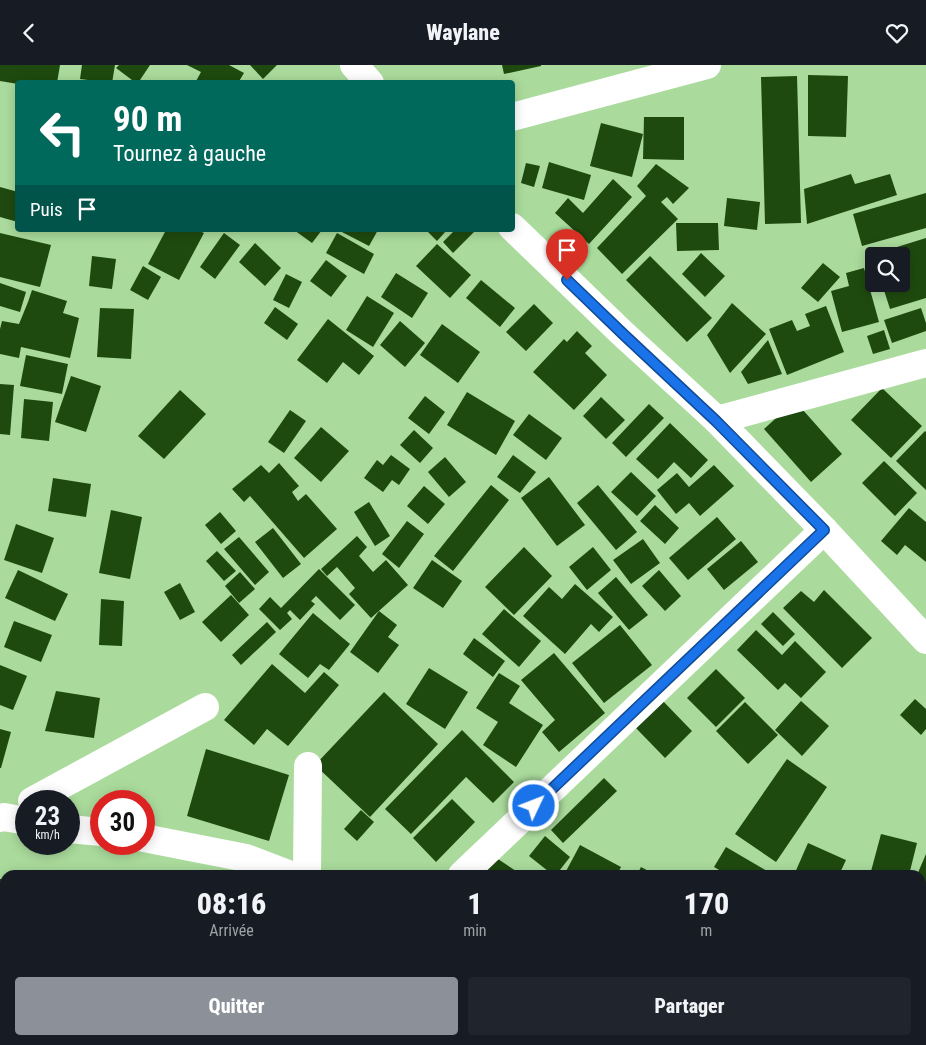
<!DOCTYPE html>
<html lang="fr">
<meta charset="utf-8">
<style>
body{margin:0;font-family:"Roboto Condensed",sans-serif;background:#20242c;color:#f1f3f6;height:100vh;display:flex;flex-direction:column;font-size:19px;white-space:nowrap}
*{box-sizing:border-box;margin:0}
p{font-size:16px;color:#9ea1a6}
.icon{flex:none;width:28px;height:28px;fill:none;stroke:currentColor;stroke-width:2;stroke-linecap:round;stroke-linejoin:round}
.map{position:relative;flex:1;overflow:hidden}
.drawer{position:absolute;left:0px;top:805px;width:926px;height:175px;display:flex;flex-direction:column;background:#171b24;border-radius:15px 15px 0 0;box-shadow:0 2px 12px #0003}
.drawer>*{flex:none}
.guide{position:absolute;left:15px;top:15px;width:500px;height:152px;border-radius:5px;box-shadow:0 2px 12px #0003;background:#00695c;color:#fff;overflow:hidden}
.controls{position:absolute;left:865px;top:182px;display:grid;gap:10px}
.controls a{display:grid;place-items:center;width:45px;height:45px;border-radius:5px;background:#171b24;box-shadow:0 2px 12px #0003;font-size:25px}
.speed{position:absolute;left:15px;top:725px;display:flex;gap:10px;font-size:25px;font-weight:700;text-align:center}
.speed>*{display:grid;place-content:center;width:65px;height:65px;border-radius:50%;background:#171b24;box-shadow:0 2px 12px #0003;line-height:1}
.speed small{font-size:12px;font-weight:400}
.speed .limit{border:8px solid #d22;background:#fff;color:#111}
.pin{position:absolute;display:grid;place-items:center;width:42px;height:42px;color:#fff;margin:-51px -21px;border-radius:50% 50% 50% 0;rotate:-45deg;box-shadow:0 0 5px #0007}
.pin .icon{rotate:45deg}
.me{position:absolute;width:55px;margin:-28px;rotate:47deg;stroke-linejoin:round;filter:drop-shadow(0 0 4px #0008)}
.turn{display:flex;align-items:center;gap:18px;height:105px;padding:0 15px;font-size:22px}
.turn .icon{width:65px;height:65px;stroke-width:2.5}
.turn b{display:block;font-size:35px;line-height:42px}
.then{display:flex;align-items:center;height:48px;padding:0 15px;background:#0003;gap:10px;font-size:19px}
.eta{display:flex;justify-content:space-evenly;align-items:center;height:85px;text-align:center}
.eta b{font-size:30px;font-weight:800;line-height:35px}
.button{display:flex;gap:10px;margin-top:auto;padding:10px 15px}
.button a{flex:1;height:58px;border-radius:5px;background:#8c9099;color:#fff;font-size:20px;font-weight:800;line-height:58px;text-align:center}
.button a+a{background:#20242c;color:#f1f3f6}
header{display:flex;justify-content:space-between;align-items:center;height:65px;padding:0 15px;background:#171b24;font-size:22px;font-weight:800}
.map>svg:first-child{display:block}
</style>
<header><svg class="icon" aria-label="back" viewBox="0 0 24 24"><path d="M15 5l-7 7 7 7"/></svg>Waylane<svg class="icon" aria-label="heart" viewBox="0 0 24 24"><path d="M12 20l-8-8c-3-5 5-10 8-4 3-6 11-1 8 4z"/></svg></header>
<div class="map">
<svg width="926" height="980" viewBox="0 0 926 980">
<rect width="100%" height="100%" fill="#aadb9c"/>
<!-- building -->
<g fill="#1f4a0f">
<polygon points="0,0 60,0 57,18 18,18 18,19 0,16"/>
<polygon points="82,0 115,0 112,18 80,14"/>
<polygon points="119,0 150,0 138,18 136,18 116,3"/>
<polygon points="187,0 229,0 244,8 238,18 195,18 201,7"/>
<polygon points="250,0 277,0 263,14"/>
<polygon points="502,0 541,0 541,1 504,9"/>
<polygon points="808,10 848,11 846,72 808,71"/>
<polygon points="797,11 801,158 765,159 761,12"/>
<polygon points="644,52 684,52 684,95 643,94"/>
<polygon points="601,58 643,69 632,112 590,101"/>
<polygon points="549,97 591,110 584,135 542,123"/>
<polygon points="526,98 540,101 534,122 521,118"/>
<polygon points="656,99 689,123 673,139 667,132 661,137 678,154 622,209 597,183 646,131 637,121"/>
<polygon points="851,109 855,119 890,109 897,130 807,159 804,124"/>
<polygon points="613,114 632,132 589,179 555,148 568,133 583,148"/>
<polygon points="0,122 18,127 18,157 0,152"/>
<polygon points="926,128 926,163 862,181 853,149"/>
<polygon points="727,133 760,137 757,165 724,161"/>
<polygon points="676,158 718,158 719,185 677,186"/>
<polygon points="166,165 197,165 204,168 179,215 148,199"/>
<polygon points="294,165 322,165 312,178"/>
<polygon points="338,165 378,165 369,181"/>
<polygon points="426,165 447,165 437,176"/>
<polygon points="455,165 476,165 453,188 443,177"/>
<polygon points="0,168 51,180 40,222 0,212"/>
<polygon points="224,168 240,180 215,214 200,202"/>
<polygon points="337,168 374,189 364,209 326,188"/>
<polygon points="926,173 926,233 890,244 882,219 901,219 901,191 874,191 873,210 868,191"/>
<polygon points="255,178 281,203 265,221 239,197"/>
<polygon points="437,179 471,210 450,233 416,201"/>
<polygon points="701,188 725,211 705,232 682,209"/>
<polygon points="92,191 116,194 112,224 89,221"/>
<polygon points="650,191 712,253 687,277 626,215"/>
<polygon points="326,195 347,211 331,232 310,216"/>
<polygon points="823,198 840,212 818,237 801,223"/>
<polygon points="143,201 161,212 148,235 130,225"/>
<polygon points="864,203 879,257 842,267 831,226 849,221 846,208"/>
<polygon points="396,208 428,228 412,253 381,232"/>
<polygon points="286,209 302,217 289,243 273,235"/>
<polygon points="481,215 515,243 500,262 466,233"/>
<polygon points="0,218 26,227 20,247 0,241"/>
<polygon points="32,225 67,236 63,248 79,253 70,293 21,282 19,293 0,289 0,264 2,256 19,259 28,237"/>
<polygon points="367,231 394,248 373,282 346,265"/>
<polygon points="732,238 766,269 730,308 707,270"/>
<polygon points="534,239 553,258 526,286 506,267"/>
<polygon points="826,241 844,287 787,310 769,264 792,255 797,266 810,261 805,249"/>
<polygon points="275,242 298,259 287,275 264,258"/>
<polygon points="100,243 134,244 131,294 97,292"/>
<polygon points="921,243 926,258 926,266 892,278 884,255"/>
<polygon points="328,254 374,291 359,310 343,297 327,318 297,295"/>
<polygon points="400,256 425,278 405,302 380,280"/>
<polygon points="442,259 480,287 458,318 420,290"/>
<polygon points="884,265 890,284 873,289 867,271"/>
<polygon points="577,266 592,281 585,288 607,310 574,345 533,307 564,274 567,277"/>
<polygon points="768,275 782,309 748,319 741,307"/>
<polygon points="26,290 68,299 62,329 20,321"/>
<polygon points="71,311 101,321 86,367 55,357"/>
<polygon points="0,319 14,320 10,370 0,369"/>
<polygon points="882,323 922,361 891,393 851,355"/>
<polygon points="180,325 206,349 164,394 138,371"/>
<polygon points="467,327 515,356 496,390 447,360"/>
<polygon points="425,331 445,347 429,369 408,353"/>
<polygon points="601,332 625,355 606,374 583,351"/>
<polygon points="24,334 53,337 49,376 21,373"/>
<polygon points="795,336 842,389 811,417 764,364"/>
<polygon points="649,339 664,353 626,392 612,378"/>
<polygon points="290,345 306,356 284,388 268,377"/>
<polygon points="529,349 562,373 546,395 513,370"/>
<polygon points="670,358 708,395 691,413 674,397 658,414 636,394"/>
<polygon points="321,362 349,386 321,417 294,393"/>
<polygon points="414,365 433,383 420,398 400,380"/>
<polygon points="925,366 926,367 926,425 896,396"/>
<polygon points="391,390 410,404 399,420 392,415 383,427 364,413 377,395 383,400"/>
<polygon points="513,390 536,407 520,428 497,412"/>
<polygon points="445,392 466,417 449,432 428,407"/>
<polygon points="884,396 917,428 895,451 862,418"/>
<polygon points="279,398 299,421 292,427 298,436 306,429 337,464 304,493 250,431 244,437 232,424 261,400 269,408"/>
<polygon points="714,400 734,421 700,451 689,438 676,449 657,425 677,408 689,422"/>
<polygon points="631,407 656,431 637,451 611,427"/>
<polygon points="549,412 585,460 557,481 521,433"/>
<polygon points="53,413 91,419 86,452 48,446"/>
<polygon points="491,420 509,435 453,506 434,491"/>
<polygon points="598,420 637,467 616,485 577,438"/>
<polygon points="424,421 445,439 428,459 407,441"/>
<polygon points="369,437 390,471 375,481 354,447"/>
<polygon points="655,440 679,463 665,479 640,456"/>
<polygon points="909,443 926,457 926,497 905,480 897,490 881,476"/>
<polygon points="111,445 142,452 130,514 99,508"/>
<polygon points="220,447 236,466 221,479 205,460"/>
<polygon points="717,452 736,474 688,515 669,493"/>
<polygon points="407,456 424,469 399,503 382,489"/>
<polygon points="16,459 54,473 42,508 4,495"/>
<polygon points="273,463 301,499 283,513 255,477"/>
<polygon points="357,471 367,482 359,491 373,507 386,495 408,520 371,553 349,529 355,523 337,502 327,511 321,504"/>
<polygon points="239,472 269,507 255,520 224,484"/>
<polygon points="643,474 660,498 631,519 613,495"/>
<polygon points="741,476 758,497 724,525 707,504"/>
<polygon points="524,482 552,511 514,550 485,522"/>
<polygon points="593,482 611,505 587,525 569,502"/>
<polygon points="217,486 236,506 224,516 206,496"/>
<polygon points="432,495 462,516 443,543 413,523"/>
<polygon points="319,504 355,540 340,555 316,531 311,536 315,539 300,555 290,545 287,548 292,554 280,565 259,544 270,532 281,543"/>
<polygon points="18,505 68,529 55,556 5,533"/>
<polygon points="659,505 681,531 665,546 642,521"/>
<polygon points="240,507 255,524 239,538 225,521"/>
<polygon points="616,512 648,550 629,565 598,528"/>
<polygon points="180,518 195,547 180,555 164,527"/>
<polygon points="575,519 613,552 599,567 591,559 565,589 523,551 549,522 562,534"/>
<polygon points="824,525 872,573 842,603 783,543 801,526 814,537"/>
<polygon points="231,530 249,550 221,577 202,557"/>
<polygon points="101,534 124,536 122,581 99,580"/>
<polygon points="504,544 541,576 519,602 482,569"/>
<polygon points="379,546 397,560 388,572 399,580 378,608 350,587"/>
<polygon points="773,547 795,569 783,581 761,559"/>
<polygon points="313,548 350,579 329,605 320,599 308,613 279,589"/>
<polygon points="14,556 52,570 41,597 4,582"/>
<polygon points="267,557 276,567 241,600 232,590"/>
<polygon points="620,560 652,600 604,638 572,598"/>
<polygon points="756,565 782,590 795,576 826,607 801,633 785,618 778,625 737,585"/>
<polygon points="474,573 505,596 493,612 463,589"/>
<polygon points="554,588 605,648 559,687 542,667 555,655 521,615"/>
<polygon points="272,599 305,628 324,607 339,620 288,681 267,664 254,680 224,655"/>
<polygon points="0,600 27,611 13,645 0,640"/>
<polygon points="429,603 468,627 445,664 406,639"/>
<polygon points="716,604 745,633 716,662 687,633"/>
<polygon points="499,608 520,621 509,638 543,660 516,702 483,680 498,657 476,643"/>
<polygon points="56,626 100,633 94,673 45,666"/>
<polygon points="384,627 438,679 370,752 315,700"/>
<polygon points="660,633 692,666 665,693 633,660"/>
<polygon points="915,634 926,644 926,664 921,670 900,650"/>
<polygon points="801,636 829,661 802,691 775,665"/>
<polygon points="745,637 778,670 748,699 716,666"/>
<polygon points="0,664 11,667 1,703 0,703"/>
<polygon points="462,665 514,717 493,738 466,712 411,769 385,744"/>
<polygon points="206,684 289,710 269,776 187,751"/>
<polygon points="787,694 827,722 776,797 735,769"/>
<polygon points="604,713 617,726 563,778 551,765"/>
<polygon points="452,734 475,757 436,797 413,773"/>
<polygon points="361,745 374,757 357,776 344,764"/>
<polygon points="881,769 917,778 909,810 870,810"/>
<polygon points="545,771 570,792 556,810 553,810 529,791"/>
<polygon points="808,778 846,795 839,810 794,810"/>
<polygon points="580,780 621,802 617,810 564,810"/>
<polygon points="726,782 767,806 764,810 728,810 714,802"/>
<polygon points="926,789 926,839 921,837 921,810 917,810"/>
<polygon points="495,792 516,806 513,810 483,810"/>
<polygon points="641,802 656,810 637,810"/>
<polygon points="0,814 1,814 5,850 0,850"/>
<rect x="0" y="855" width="5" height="33"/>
<polygon points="921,860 926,862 926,868 921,880"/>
<rect x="0" y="898" width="5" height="33"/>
<polygon points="0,940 5,940 5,975 12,975 12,980 0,980"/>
<polygon points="921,964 926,964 926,980 906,980 908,975 921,975"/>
<polygon points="20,975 80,975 79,980 19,980"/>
<polygon points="109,975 123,975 122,978 109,976"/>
<polygon points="184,975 224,975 221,980 190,980"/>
<polygon points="233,975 255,975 266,980 231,980"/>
<polygon points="271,975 300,975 296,980 278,980"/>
<polygon points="362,975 375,975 384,980 360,980"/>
<polygon points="448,975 501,975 497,980 444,980"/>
<polygon points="506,975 508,975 517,980 503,980"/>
<polygon points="623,975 657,975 655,980 631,980 623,976"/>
<polygon points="666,975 680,975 678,980 664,980"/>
<polygon points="727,975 749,975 747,980 736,980"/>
<polygon points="752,975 776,975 774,980 749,980"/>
<polygon points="785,975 791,975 801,980 782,980"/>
<polygon points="869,975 903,975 901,980 867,980"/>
</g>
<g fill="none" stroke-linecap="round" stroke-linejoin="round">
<!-- street -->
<g stroke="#fff" stroke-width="28">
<polyline points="354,0 370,18"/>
<polyline points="512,52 707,0"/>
<polyline points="512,162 622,268 717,355 824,465 926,575"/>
<polyline points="717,355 926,298"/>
<polyline points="32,736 205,642"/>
<polyline points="0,753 4,752 26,756"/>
<polyline points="69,764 101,767"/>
<polyline points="144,773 246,793 291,810"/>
<polyline points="307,810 308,701"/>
<polyline points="462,810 824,465"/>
<polyline points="574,975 582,980"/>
</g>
</g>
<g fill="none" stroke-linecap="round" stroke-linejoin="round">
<defs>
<polyline id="route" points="534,741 824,465 716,356 622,268 567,215"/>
</defs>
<!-- route casing -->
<use href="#route" stroke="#114b97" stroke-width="12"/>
<!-- route -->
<use href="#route" stroke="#1a73e8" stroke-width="9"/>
</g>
</svg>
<div class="controls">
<a><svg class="icon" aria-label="search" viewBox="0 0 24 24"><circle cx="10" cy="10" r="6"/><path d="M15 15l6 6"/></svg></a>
</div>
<div class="speed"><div>23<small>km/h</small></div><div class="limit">30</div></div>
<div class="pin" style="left:567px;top:215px;background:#d93025"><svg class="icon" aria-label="arrive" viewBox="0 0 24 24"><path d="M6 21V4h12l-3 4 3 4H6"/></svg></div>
<svg class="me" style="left:534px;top:741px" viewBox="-20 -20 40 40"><circle r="17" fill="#1a73e8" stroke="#fff" stroke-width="3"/><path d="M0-11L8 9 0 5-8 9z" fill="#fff"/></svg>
<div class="guide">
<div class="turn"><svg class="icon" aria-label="left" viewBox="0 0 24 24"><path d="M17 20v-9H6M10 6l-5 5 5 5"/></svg><div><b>90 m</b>Tournez à gauche</div></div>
<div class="then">Puis<svg class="icon" aria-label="arrive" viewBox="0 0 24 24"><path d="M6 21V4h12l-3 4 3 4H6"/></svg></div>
</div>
<section class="drawer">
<div class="eta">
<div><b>08:16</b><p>Arrivée</p></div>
<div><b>1</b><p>min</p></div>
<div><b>170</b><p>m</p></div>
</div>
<div class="button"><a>Quitter</a><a>Partager</a></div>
</section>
</div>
